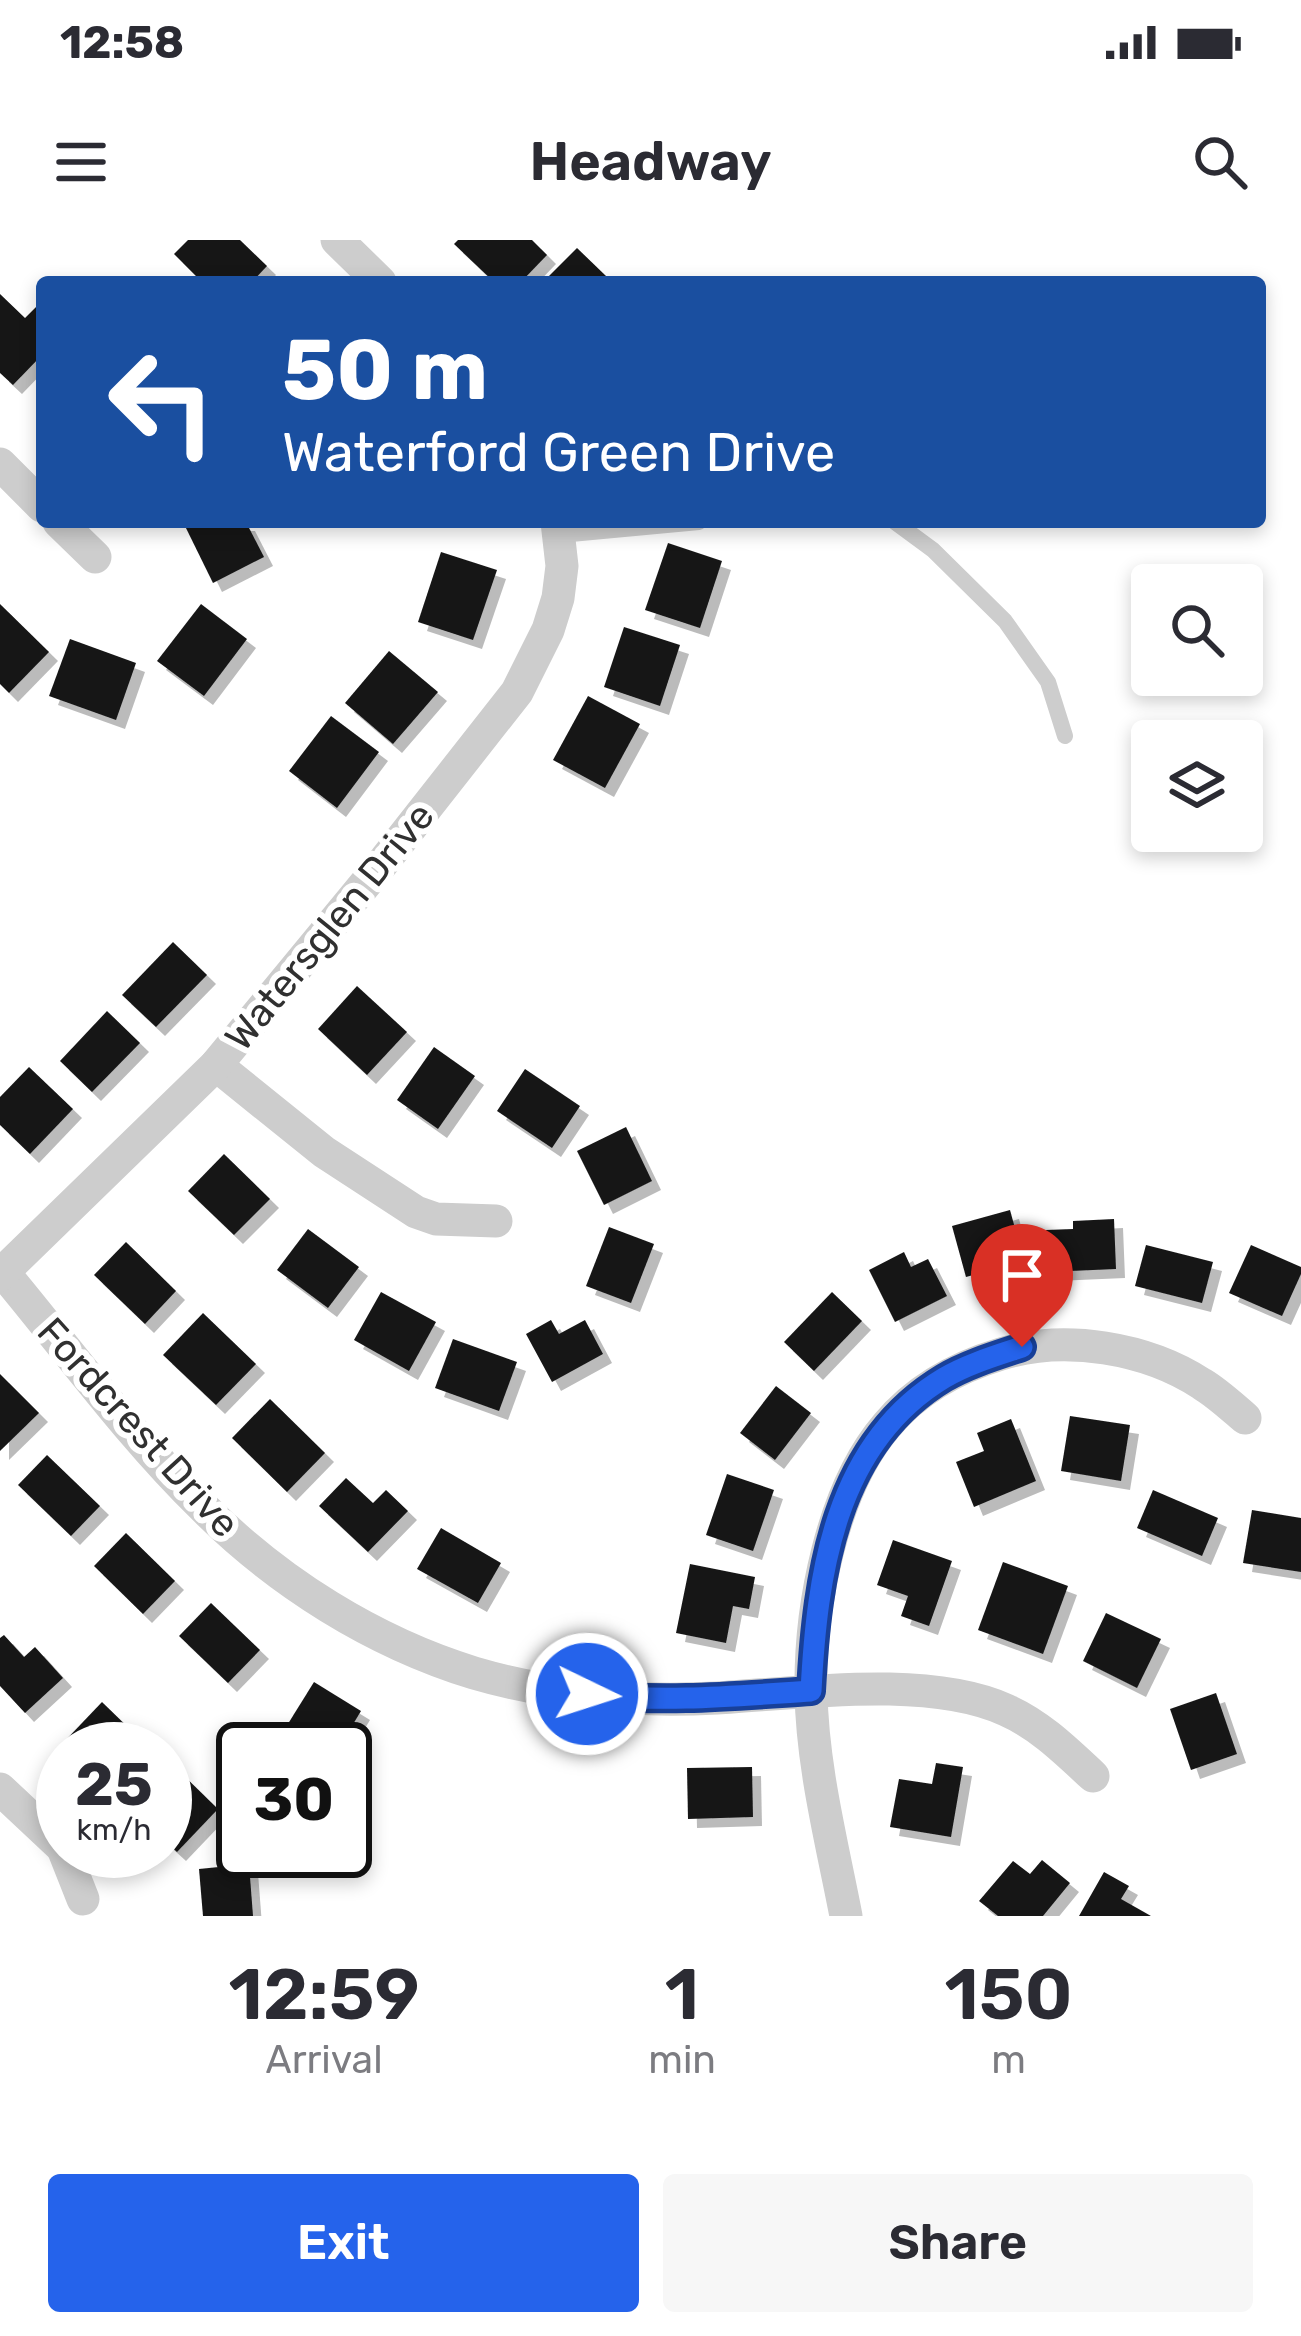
<!DOCTYPE html>
<style>
body{margin:0;font-family:Rubik,sans-serif;background:#f7f7f7;color:#2b2b33;height:100vh;display:flex;flex-direction:column;font-size:45px;white-space:nowrap}
*{box-sizing:border-box;margin:0}
p{font-size:39px;color:#7c7c81}
.icon{flex:none;width:66px;height:66px;fill:none;stroke:currentColor;stroke-width:2;stroke-linecap:round;stroke-linejoin:round}
.map{position:relative;height:1676px;overflow:hidden}
.side{display:flex;flex-direction:column;background:#fff;flex:1}
.side>*{flex:none}
.banner{position:absolute;left:36px;top:36px;width:1230px;height:252px;border-radius:12px;box-shadow:0 6px 18px #0003;background:#1a4fa0;color:#fff;overflow:hidden}
.fabs{position:absolute;left:1131px;top:324px;display:grid;gap:24px}
.fabs a{display:grid;place-items:center;width:132px;height:132px;border-radius:12px;background:#fff;box-shadow:0 6px 18px #0003;font-size:60px}
.speed{position:absolute;left:36px;top:1482px;display:flex;gap:24px;font-size:60px;font-weight:700;text-align:center}
.speed>*{display:grid;place-content:center;width:156px;height:156px;border-radius:50%;background:#fff;box-shadow:0 6px 18px #0003;line-height:1}
.speed small{font-size:30px;font-weight:400}
.speed .limit{border:6px solid #111;border-radius:18px;background:#fff;color:#111}
.pin{position:absolute;display:grid;place-items:center;width:102px;height:102px;color:#fff;margin:-123px -51px;border-radius:50% 50% 50% 0;rotate:-45deg;box-shadow:0 0 12px #0007}
.pin .icon{rotate:45deg}
.me{position:absolute;width:132px;margin:-66px;rotate:94deg;stroke-linejoin:round;filter:drop-shadow(0 0 9px #0008)}
.turn{display:flex;align-items:center;gap:42px;height:252px;padding:0 48px;font-size:54px}
.turn .icon{width:156px;height:156px;stroke-width:2.5}
.turn b{display:block;font-size:84px;line-height:102px}
.eta{display:flex;justify-content:space-evenly;align-items:center;height:204px;text-align:center}
.eta b{font-size:72px;font-weight:600;line-height:84px}
.cta{display:flex;gap:24px;margin-top:auto;padding:24px 48px}
.cta a{flex:1;height:138px;border-radius:12px;background:#2563eb;color:#fff;font-size:48px;font-weight:600;line-height:138px;text-align:center}
.cta a+a{background:#f7f7f7;color:#2b2b33}
.status{display:flex;justify-content:space-between;align-items:center;height:84px;padding:0 60px;background:#fff;direction:ltr}
.status svg{height:33px;fill:currentColor}
header{display:flex;justify-content:space-between;align-items:center;height:156px;padding:0 48px;background:#fff;font-size:54px;font-weight:600}
.map>svg:first-child{display:block}
</style>
<div class="status"><b>12:58</b><svg viewBox="0 0 49 12"><path d="M0 12V9h3v3zM5 12V6h3v6zM10 12V3h3v9zM15 12V0h3v12zM26 1h20v11H26zM47 4h2v5h-2z"/></svg></div>
<header><svg class="icon" aria-label="menu" viewBox="0 0 24 24"><path d="M4 6h16M4 12h16M4 18h16"/></svg>Headway<svg class="icon" aria-label="search" viewBox="0 0 24 24"><circle cx="10" cy="10" r="6"/><path d="M15 15l6 6"/></svg></header>
<div class="map">
<svg width="1301" height="1676" viewBox="0 0 1301 1676">
<defs>
<filter id="shadow"><feDropShadow dx="9" dy="9" stdDeviation="0" flood-color="#0004"/></filter>
</defs>
<rect width="100%" height="100%" fill="#fff"/>
<!-- building -->
<g fill="#171717" filter="url(#shadow)">
<polygon points="188,0 240,0 267,26 252,42 202,42 174,14"/>
<polygon points="458,0 532,0 547,15 521,42 494,42 454,4"/>
<polygon points="577,8 606,36 601,42 543,42"/>
<polygon points="0,54 25,78 37,66 42,70 42,115 13,145 0,133"/>
<polygon points="183,282 246,282 264,317 213,343"/>
<polygon points="668,303 722,321 700,388 645,370"/>
<polygon points="441,312 497,330 473,400 418,382"/>
<polygon points="0,364 49,412 9,453 0,444"/>
<polygon points="201,364 247,399 204,456 157,421"/>
<polygon points="624,387 680,405 660,466 604,447"/>
<polygon points="70,399 136,423 116,480 49,456"/>
<polygon points="389,411 438,452 393,504 345,463"/>
<polygon points="588,456 640,484 605,548 553,520"/>
<polygon points="331,476 379,512 337,568 289,531"/>
<polygon points="173,702 207,735 156,787 122,755"/>
<polygon points="357,746 407,792 367,835 318,789"/>
<polygon points="107,771 140,803 92,852 60,821"/>
<polygon points="434,807 475,836 438,889 397,860"/>
<polygon points="29,827 73,869 30,914 0,885 0,857"/>
<polygon points="525,829 580,866 552,908 497,871"/>
<polygon points="626,887 652,941 604,965 577,911"/>
<polygon points="224,914 270,959 234,995 188,951"/>
<polygon points="1010,970 1024,1021 966,1037 952,986"/>
<polygon points="1114,979 1116,1029 1047,1032 1046,990 1073,989 1073,981"/>
<polygon points="609,987 654,1004 631,1063 586,1046"/>
<polygon points="308,989 359,1027 328,1068 277,1030"/>
<polygon points="126,1002 176,1051 145,1084 94,1035"/>
<polygon points="1146,1005 1213,1022 1202,1063 1135,1046"/>
<polygon points="1251,1005 1301,1027 1301,1034 1282,1076 1229,1053"/>
<polygon points="904,1012 911,1027 928,1019 947,1056 895,1082 869,1030"/>
<polygon points="381,1052 436,1082 409,1131 354,1100"/>
<polygon points="832,1052 862,1081 814,1131 784,1102"/>
<polygon points="203,1073 256,1124 216,1165 163,1115"/>
<polygon points="551,1080 559,1094 585,1080 603,1114 552,1142 526,1094"/>
<polygon points="453,1099 517,1122 499,1171 435,1148"/>
<polygon points="0,1134 39,1173 0,1211"/>
<polygon points="776,1146 811,1173 775,1220 740,1193"/>
<polygon points="270,1159 325,1213 287,1252 232,1198"/>
<polygon points="1070,1176 1130,1185 1121,1241 1061,1231"/>
<polygon points="1011,1179 1036,1241 974,1267 956,1222 984,1211 977,1193"/>
<polygon points="47,1215 100,1266 71,1296 18,1245"/>
<polygon points="727,1234 774,1250 753,1311 706,1295"/>
<polygon points="346,1238 373,1263 386,1250 408,1271 368,1312 319,1266"/>
<polygon points="1153,1250 1218,1278 1202,1316 1137,1288"/>
<polygon points="1252,1270 1301,1278 1301,1332 1243,1323"/>
<polygon points="441,1288 501,1323 478,1363 417,1329"/>
<polygon points="126,1293 175,1341 143,1374 94,1326"/>
<polygon points="893,1300 952,1321 929,1386 901,1376 908,1356 877,1345"/>
<polygon points="1003,1322 1068,1346 1043,1414 978,1390"/>
<polygon points="690,1324 755,1337 749,1369 733,1366 726,1403 676,1393"/>
<polygon points="211,1363 260,1410 228,1443 179,1396"/>
<polygon points="1106,1373 1161,1399 1137,1448 1083,1421"/>
<polygon points="4,1395 24,1417 35,1407 63,1438 25,1473 0,1446 0,1398"/>
<polygon points="314,1442 361,1471 338,1509 322,1509 286,1487"/>
<polygon points="1216,1453 1237,1514 1191,1530 1170,1469"/>
<polygon points="102,1462 139,1498 128,1509 65,1509 61,1505"/>
<polygon points="936,1523 963,1527 951,1597 890,1587 899,1539 932,1544"/>
<polygon points="175,1527 218,1569 177,1612 165,1601 165,1537"/>
<polygon points="752,1527 753,1577 688,1579 687,1528"/>
<polygon points="1042,1620 1070,1643 1043,1676 998,1676 979,1661 1013,1621 1030,1634"/>
<polygon points="249,1624 253,1676 203,1676 199,1629"/>
<polygon points="1104,1632 1129,1646 1121,1659 1151,1676 1079,1676"/>
</g>
<g fill="none" stroke-linecap="round" stroke-linejoin="round">
<!-- service -->
<g stroke="#cdcdcd" stroke-width="16">
<polyline points="895,282 933,310 1005,381 1048,442 1065,496"/>
<polyline points="560,295 699,282"/>
</g>
<!-- minor -->
<g stroke="#cdcdcd" stroke-width="33">
<polyline points="337,0 380,42"/>
<polyline points="0,224 42,266"/>
<polyline points="59,282 95,317"/>
<polyline points="216,825 324,912 416,972 436,979 496,981"/>
<path d="M 3,1032 C 69,1111 130,1196 204,1268 C 278,1342 373,1402 474,1433 C 552,1456 636,1462 717,1458 C 801,1453 929,1435 1006,1470 C 1040,1485 1066,1511 1093,1536"/>
<polyline points="0,1035 216,825 385,620 517,452 548,390 558,358 562,326 557,282"/>
<polyline points="0,1549 63,1608"/>
<polyline points="64,1611 83,1659"/>
<path d="M 846,1676 C 832,1603 812,1526 811,1451 C 810,1368 831,1250 887,1185 C 916,1150 958,1127 1001,1114 C 1065,1094 1147,1108 1202,1144 C 1217,1153 1231,1166 1245,1178"/>
</g>
</g>
<g fill="none" stroke-linecap="round" stroke-linejoin="round">
<defs>
<path id="route" d="M 587,1454 C 662,1463 736,1456 811,1451 C 817,1336 834,1204 944,1138 C 968,1124 995,1116 1022,1107"/>
</defs>
<!-- route casing -->
<use href="#route" stroke="#184099" stroke-width="30"/>
<!-- route -->
<use href="#route" stroke="#2563eb" stroke-width="21"/>
</g>
<g text-anchor="middle" stroke-width="12" stroke-linejoin="round" paint-order="stroke">
<!-- street labels -->
<g font-size="39" fill="#303030" stroke="#fff">
<text transform="translate(329 686) rotate(-51)" y="14">Watersglen Drive</text>
<text transform="translate(139 1187) rotate(48)" y="14">Fordcrest Drive</text>
</g>
</g>
</svg>
<div class="fabs">
<a><svg class="icon" aria-label="search" viewBox="0 0 24 24"><circle cx="10" cy="10" r="6"/><path d="M15 15l6 6"/></svg></a>
<a><svg class="icon" aria-label="layers" viewBox="0 0 24 24"><path d="M12 4l9 5-9 5-9-5zM3 14l9 5 9-5"/></svg></a>
</div>
<div class="speed"><div>25<small>km/h</small></div><div class="limit">30</div></div>
<div class="pin" style="left:1022px;top:1107px;background:#d93025"><svg class="icon" aria-label="arrive" viewBox="0 0 24 24"><path d="M6 21V4h12l-3 4 3 4H6"/></svg></div>
<svg class="me" style="left:587px;top:1454px" viewBox="-20 -20 40 40"><circle r="17" fill="#2563eb" stroke="#fff" stroke-width="3"/><path d="M0-11L8 9 0 5-8 9z" fill="#fff"/></svg>
<div class="banner">
<div class="turn"><svg class="icon" aria-label="left" viewBox="0 0 24 24"><path d="M17 20v-9H6M10 6l-5 5 5 5"/></svg><div><b>50 m</b>Waterford Green Drive</div></div>
</div>
</div>
<section class="side">
<div class="eta">
<div><b>12:59</b><p>Arrival</p></div>
<div><b>1</b><p>min</p></div>
<div><b>150</b><p>m</p></div>
</div>
<div class="cta"><a>Exit</a><a>Share</a></div>
</section>
